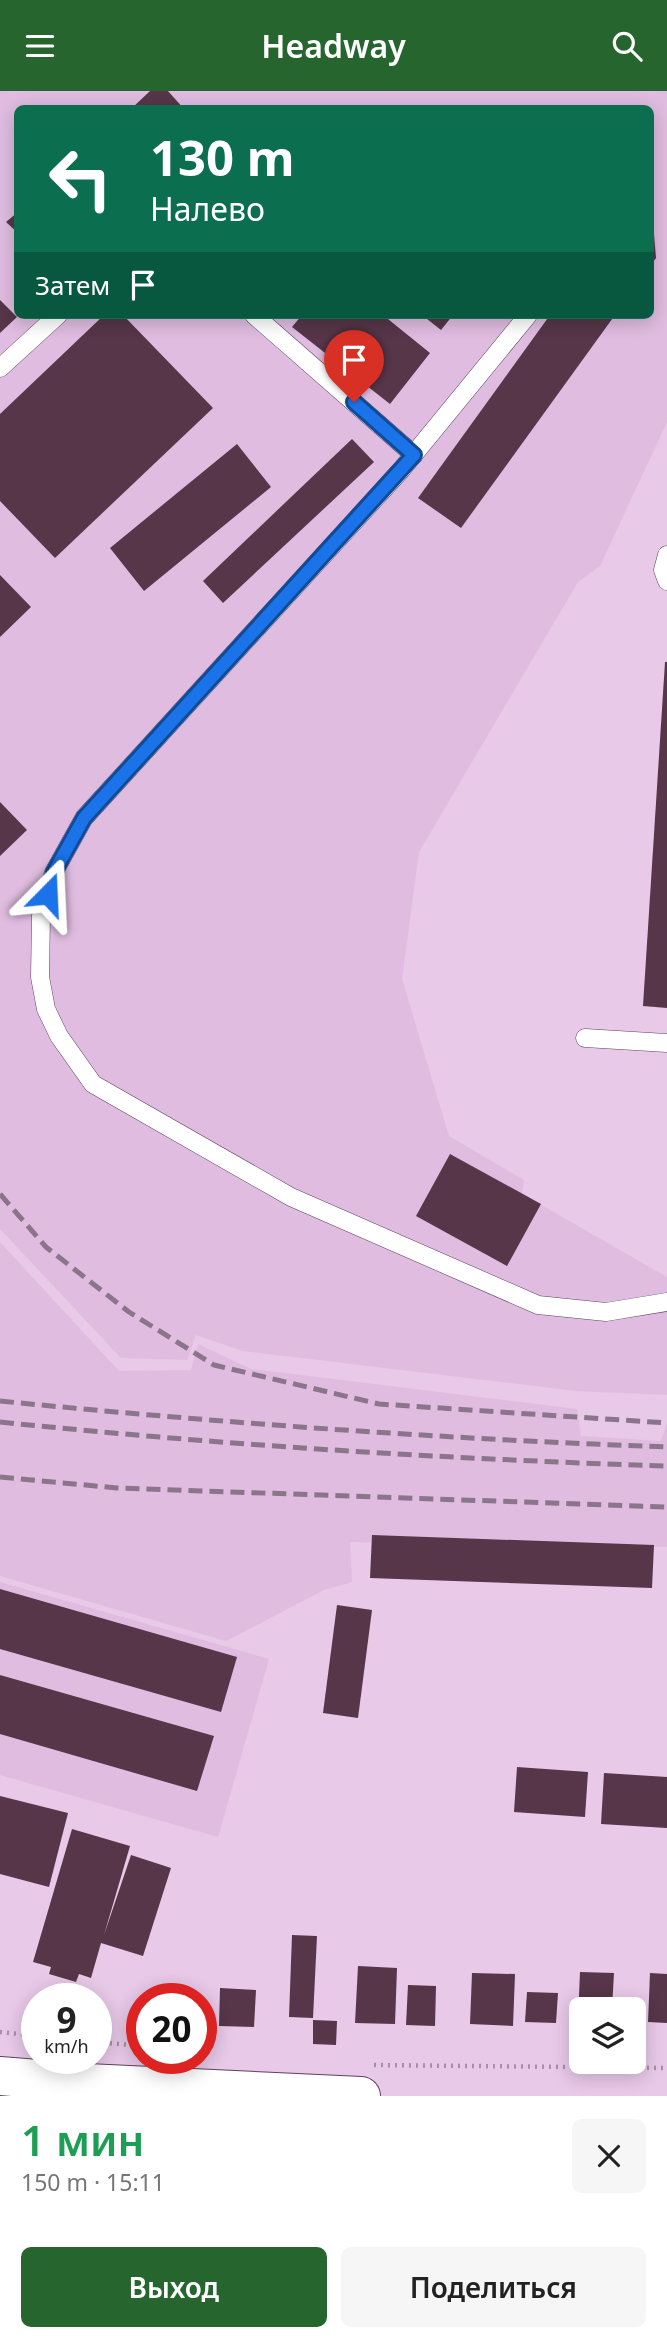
<!DOCTYPE html>
<html lang="ru">
<meta charset="utf-8">
<style>
body{margin:0;font-family:"Noto Sans",sans-serif;background:#f6f6f6;color:#222;height:100vh;display:flex;flex-direction:column;font-size:26px;white-space:nowrap}
*{box-sizing:border-box;margin:0}
p{font-size:23px;color:#767676}
.icon{flex:none;width:38px;height:38px;fill:none;stroke:currentColor;stroke-width:2;stroke-linecap:round;stroke-linejoin:round}
.map{position:relative;height:2005px;overflow:hidden}
.side{display:flex;flex-direction:column;background:#fff;flex:1}
.side>*{flex:none}
.banner{position:absolute;left:14px;top:14px;width:640px;height:214px;border-radius:10px;box-shadow:0 4px 18px #0003;background:#0b6e4f;color:#fff;overflow:hidden}
.controls{position:absolute;left:569px;top:1906px;display:grid;gap:14px}
.controls a{display:grid;place-items:center;width:77px;height:77px;border-radius:10px;background:#fff;box-shadow:0 4px 18px #0003;font-size:35px}
.speed{position:absolute;left:21px;top:1892px;display:flex;gap:14px;font-size:35px;font-weight:700;text-align:center}
.speed>*{display:grid;place-content:center;width:91px;height:91px;border-radius:50%;background:#fff;box-shadow:0 4px 18px #0003;line-height:1}
.speed small{font-size:18px;font-weight:400}
.speed .limit{border:10px solid #d22;background:#fff;color:#111}
.pin{position:absolute;display:grid;place-items:center;width:60px;height:60px;color:#fff;margin:-72px -30px;border-radius:50% 50% 50% 0;rotate:-45deg;box-shadow:0 0 7px #0007}
.pin .icon{rotate:45deg}
.me{position:absolute;width:77px;margin:-38px;rotate:21deg;stroke-linejoin:round;filter:drop-shadow(0 0 5px #0008)}
.turn{display:flex;align-items:center;gap:24px;height:147px;padding:0 21px;font-size:32px}
.turn .icon{width:91px;height:91px;stroke-width:2.5}
.turn b{display:block;font-size:49px;line-height:60px}
.then{display:flex;align-items:center;height:66px;padding:0 21px;background:#0003;gap:14px;font-size:26px}
.round{display:grid;place-items:center;flex:none;width:74px;height:74px;border-radius:10px;background:#f6f6f6}
.headline{display:flex;align-items:center;justify-content:space-between;height:119px;padding:0 21px}
h1{font-size:42px;font-weight:600;line-height:52px;color:#1e9e55}
.primary-button{display:flex;gap:14px;margin-top:auto;padding:14px 21px}
.primary-button a{flex:1;height:80px;border-radius:10px;background:#26652e;color:#fff;font-size:28px;font-weight:600;line-height:80px;text-align:center}
.primary-button a+a{background:#f6f6f6;color:#222}
header{display:flex;justify-content:space-between;align-items:center;height:91px;padding:0 21px;background:#26652e;color:#fff;font-size:32px;font-weight:600}
.map>svg:first-child{display:block}
</style>
<header><svg class="icon" aria-label="menu" viewBox="0 0 24 24"><path d="M4 6h16M4 12h16M4 18h16"/></svg>Headway<svg class="icon" aria-label="search" viewBox="0 0 24 24"><circle cx="10" cy="10" r="6"/><path d="M15 15l6 6"/></svg></header>
<div class="map">
<svg width="667" height="2005" viewBox="0 0 667 2005">
<rect width="100%" height="100%" fill="#e8c9e8"/>
<!-- built -->
<g fill="#dfbce0" fill-rule="evenodd">
<path d="M 0,0 L 667,0 L 667,331 L 600,475 L 578,491 L 419,761 L 402,888 L 449,1045 L 524,1089 L 522,1103 L 667,1186 L 667,1304 L 576,1300 L 243,1260 L 196,1244 L 187,1269 L 121,1267 L 0,1138 ZM 18,18 L 651,18 L 651,224 L 18,224 Z"/>
<polygon points="0,1151 119,1280 191,1279 198,1253 251,1278 577,1318 581,1345 661,1350 667,1332 667,1456 350,1451 352,1491 324,1499 226,1550 0,1485"/>
<polygon points="0,1491 269,1568 218,1746 0,1684"/>
</g>
<!-- building -->
<g fill="#563648">
<polygon points="150,0 168,0 184,18 131,18"/>
<polygon points="18,121 18,142 6,131"/>
<polygon points="651,131 653,131 656,167 651,174"/>
<polygon points="0,209 17,226 0,242"/>
<polygon points="104,224 123,224 213,317 55,467 0,410 0,323"/>
<polygon points="302,224 383,224 430,262 390,313 292,236"/>
<polygon points="422,224 453,224 441,239"/>
<polygon points="550,224 615,224 461,437 418,407"/>
<polygon points="352,348 374,371 223,512 203,490"/>
<polygon points="237,353 271,396 144,500 110,457"/>
<polygon points="0,484 31,516 0,546"/>
<polygon points="665,571 667,571 667,917 643,915"/>
<polygon points="0,711 27,739 0,765"/>
<polygon points="450,1063 541,1113 507,1175 416,1125"/>
<polygon points="372,1444 654,1454 652,1497 370,1487"/>
<polygon points="0,1498 237,1566 221,1621 0,1558"/>
<polygon points="337,1514 372,1519 358,1627 323,1622"/>
<polygon points="0,1584 214,1645 197,1700 0,1643"/>
<polygon points="517,1676 588,1681 585,1726 514,1721"/>
<polygon points="604,1682 667,1686 667,1737 601,1733"/>
<polygon points="0,1705 68,1722 49,1796 0,1783"/>
<polygon points="72,1738 130,1755 104,1844 131,1764 171,1777 143,1865 101,1852 91,1887 79,1883 76,1891 49,1883 51,1876 33,1871"/>
<polygon points="292,1844 317,1845 313,1927 289,1926"/>
<polygon points="358,1875 397,1877 395,1933 355,1932"/>
<polygon points="580,1881 614,1882 612,1918 581,1918 581,1929 578,1929"/>
<polygon points="472,1882 515,1883 513,1935 470,1933"/>
<polygon points="650,1882 667,1883 667,1932 648,1931"/>
<polygon points="408,1894 436,1895 435,1935 406,1934"/>
<polygon points="220,1897 256,1899 254,1936 219,1935"/>
<polygon points="527,1901 558,1902 556,1932 525,1931"/>
<polygon points="313,1929 337,1930 336,1954 313,1953"/>
</g>
<g fill="none" stroke-linecap="round" stroke-linejoin="round">
<defs>
<g id="service">
<polyline points="254,224 414,364"/>
<polyline points="528,224 401,379 84,727 54,781 41,825 40,886 46,918 59,945 93,993 291,1106 538,1214 606,1221 667,1211"/>
<polyline points="0,277 58,224"/>
<polyline points="667,464 663,479 667,490"/>
<polyline points="585,947 667,952"/>
</g>
<polyline id="trunk" points="0,1985 87,1992 361,2005"/>
</defs>
<!-- service casing -->
<use href="#service" stroke="#5d435d" stroke-width="19"/>
<!-- trunk casing -->
<use href="#trunk" stroke="#5d435d" stroke-width="40"/>
<!-- path -->
<g stroke="#a78fa7" stroke-width="4.5" stroke-dasharray="2 5" stroke-linecap="butt">
<polyline points="0,1941 37,1945"/>
<polyline points="96,1951 142,1955"/>
<polyline points="374,1974 667,1977"/>
</g>
<!-- service -->
<use href="#service" stroke="#fff" stroke-width="18"/>
<!-- trunk -->
<use href="#trunk" stroke="#fff" stroke-width="38"/>
<!-- rail -->
<g stroke="#8b758b" stroke-width="5" stroke-dasharray="14 7" stroke-linecap="butt">
<polyline points="0,1103 46,1156 129,1221 214,1274 379,1313 667,1332"/>
<path d="M 0,1310 C 221,1332 445,1348 667,1356"/>
<path d="M 0,1331 C 221,1354 445,1368 667,1375"/>
<polyline points="0,1386 117,1397 667,1416"/>
</g>
</g>
<g fill="none" stroke-linecap="round" stroke-linejoin="round">
<defs>
<polyline id="route" points="48,803 54,781 84,727 414,364 354,311"/>
</defs>
<!-- route casing -->
<use href="#route" stroke="#114b97" stroke-width="18"/>
<!-- route -->
<use href="#route" stroke="#1a73e8" stroke-width="12"/>
</g>
</svg>
<div class="controls">
<a><svg class="icon" aria-label="layers" viewBox="0 0 24 24"><path d="M12 4l9 5-9 5-9-5zM3 14l9 5 9-5"/></svg></a>
</div>
<div class="speed"><div>9<small>km/h</small></div><div class="limit">20</div></div>
<div class="pin" style="left:354px;top:311px;background:#d93025"><svg class="icon" aria-label="arrive" viewBox="0 0 24 24"><path d="M6 21V4h12l-3 4 3 4H6"/></svg></div>
<svg class="me" style="left:48px;top:803px" viewBox="-20 -20 40 40"><path d="M0-17L14 15 0 8-14 15z" fill="#1a73e8" stroke="#fff" stroke-width="4"/></svg>
<div class="banner">
<div class="turn"><svg class="icon" aria-label="left" viewBox="0 0 24 24"><path d="M17 20v-9H6M10 6l-5 5 5 5"/></svg><div><b>130 m</b>Налево</div></div>
<div class="then">Затем<svg class="icon" aria-label="arrive" viewBox="0 0 24 24"><path d="M6 21V4h12l-3 4 3 4H6"/></svg></div>
</div>
</div>
<section class="side">
<div class="headline"><div><h1>1 мин</h1><p>150 m · 15:11</p></div><a class="round"><svg class="icon" aria-label="close" viewBox="0 0 24 24"><path d="M6 6l12 12M18 6L6 18"/></svg></a></div>
<div class="primary-button"><a>Выход</a><a>Поделиться</a></div>
</section>
